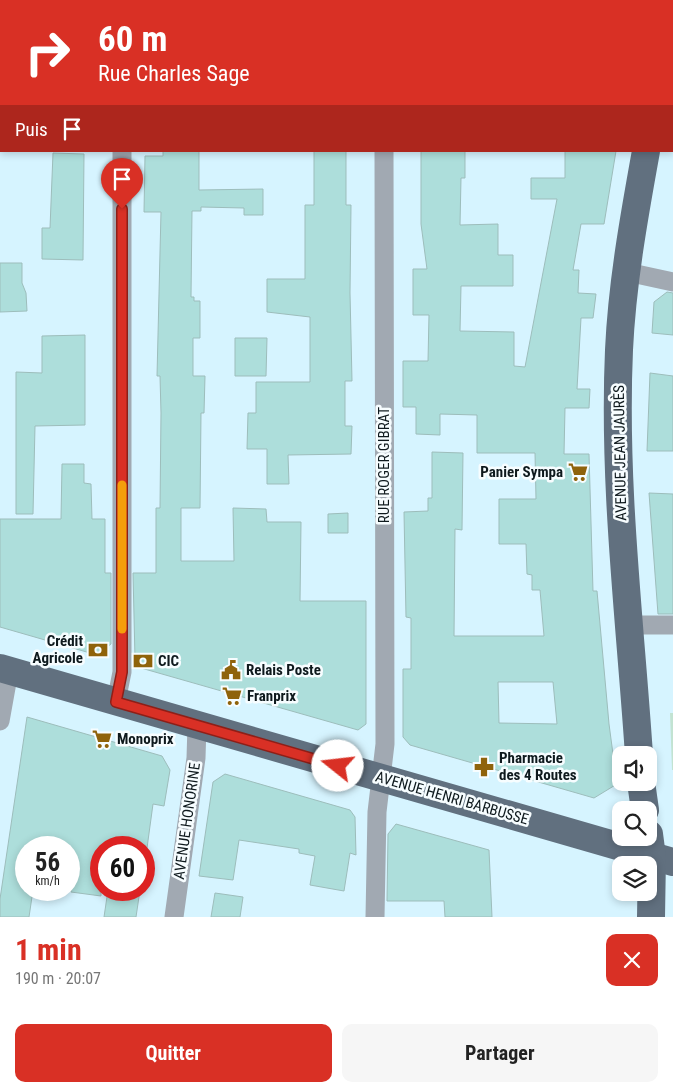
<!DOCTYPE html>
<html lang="fr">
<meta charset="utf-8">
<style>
body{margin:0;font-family:"Roboto Condensed",sans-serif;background:#f6f6f6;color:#222;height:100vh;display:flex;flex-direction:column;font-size:19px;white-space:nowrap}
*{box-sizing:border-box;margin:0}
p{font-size:16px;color:#767676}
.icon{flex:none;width:28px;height:28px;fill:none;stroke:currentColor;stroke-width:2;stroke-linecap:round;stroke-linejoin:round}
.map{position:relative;height:917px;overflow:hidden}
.side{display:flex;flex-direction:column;background:#fff;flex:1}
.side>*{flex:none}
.hud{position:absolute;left:0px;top:0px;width:674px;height:152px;box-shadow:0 2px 8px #0003;background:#d93025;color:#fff;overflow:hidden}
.fabs{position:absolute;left:612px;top:746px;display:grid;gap:10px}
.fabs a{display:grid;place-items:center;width:45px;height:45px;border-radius:10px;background:#fff;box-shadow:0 2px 8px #0003;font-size:25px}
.speed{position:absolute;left:15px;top:836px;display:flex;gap:10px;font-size:25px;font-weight:700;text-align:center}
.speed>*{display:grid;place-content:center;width:65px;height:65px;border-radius:50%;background:#fff;box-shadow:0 2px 8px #0003;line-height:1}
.speed small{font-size:12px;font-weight:400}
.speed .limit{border:8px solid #d22;background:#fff;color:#111}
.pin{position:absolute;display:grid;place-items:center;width:42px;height:42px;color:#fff;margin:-51px -21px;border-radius:50% 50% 50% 0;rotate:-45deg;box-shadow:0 0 5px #0007}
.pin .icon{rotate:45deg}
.me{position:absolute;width:55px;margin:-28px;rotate:286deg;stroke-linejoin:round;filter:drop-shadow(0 0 4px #0008)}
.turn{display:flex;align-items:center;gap:18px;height:105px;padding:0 15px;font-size:22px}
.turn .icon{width:65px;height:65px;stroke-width:2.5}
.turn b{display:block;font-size:35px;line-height:42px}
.then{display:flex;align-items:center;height:48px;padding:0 15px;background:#0003;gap:10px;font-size:19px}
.round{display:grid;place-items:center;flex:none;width:52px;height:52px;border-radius:10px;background:#f6f6f6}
.headline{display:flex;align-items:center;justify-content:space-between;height:85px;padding:0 15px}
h1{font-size:30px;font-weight:700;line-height:38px;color:#d93025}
.action{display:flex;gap:10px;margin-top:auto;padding:10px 15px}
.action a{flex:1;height:58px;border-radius:10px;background:#d93025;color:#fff;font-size:20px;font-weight:700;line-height:58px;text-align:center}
.action a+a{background:#f6f6f6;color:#222}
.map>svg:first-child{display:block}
</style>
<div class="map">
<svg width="673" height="917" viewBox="0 0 673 917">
<rect width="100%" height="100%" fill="#d6f4ff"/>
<!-- green -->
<polygon fill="#c2e3d2" points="670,713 673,713 673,770 672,770"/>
<!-- building -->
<g fill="#addedb" stroke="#9dbdbb" fill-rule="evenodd">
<polygon points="163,151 199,151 199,190 263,189 263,215 244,215 244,208 201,207 201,211 192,211 191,297 194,297 194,301 200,301 200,338 193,338 193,376 205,376 204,413 201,413 200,508 181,508 181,561 234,561 233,508 266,509 267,522 301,522 300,601 366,601 366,724 358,730 141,668 135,659 133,573 156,573 156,508 160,508 161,413 160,376 157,376 161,212 144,212 145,156 163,156"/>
<polygon points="314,151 346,151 346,205 351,205 350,293 352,381 345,381 345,426 352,426 351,454 288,455 289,484 267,484 267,449 247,449 248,413 256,413 256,382 310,382 310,317 267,312 267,279 305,279 305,205 314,205"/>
<path d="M 421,151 L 465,151 L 465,178 L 461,178 L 460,225 L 498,224 L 498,255 L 513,255 L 513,286 L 461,286 L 460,331 L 514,332 L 514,366 L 525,367 L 557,199 L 531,199 L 531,178 L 565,178 L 565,151 L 616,151 L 604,224 L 581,224 L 573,270 L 579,270 L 578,293 L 596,294 L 593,318 L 581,318 L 577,389 L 590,389 L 589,408 L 565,408 L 564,454 L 589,454 L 593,591 L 597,591 L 609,724 L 617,784 L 594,798 L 410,745 L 403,737 L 403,669 L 411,669 L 411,618 L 406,617 L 404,512 L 428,511 L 428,498 L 432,498 L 432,452 L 463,453 L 462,530 L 455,529 L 454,636 L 544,636 L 540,590 L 532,590 L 532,575 L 527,574 L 526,544 L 499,544 L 499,499 L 536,499 L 535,453 L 477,453 L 477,415 L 440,414 L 440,435 L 416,434 L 416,407 L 403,407 L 403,361 L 428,361 L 429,315 L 413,315 L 413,269 L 427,269 L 421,224 ZM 498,682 L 553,682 L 557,724 L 499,723 Z"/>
<polygon points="53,153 84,154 83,260 42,259 42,228 50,228"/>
<polygon points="0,263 22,263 22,283 26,293 27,311 0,312"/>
<polygon points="667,292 673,293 673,335 652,333 654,302"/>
<polygon points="85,335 85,425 35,426 33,514 16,514 16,372 42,373 42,336"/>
<polygon points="235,338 267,338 266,376 235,376"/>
<polygon points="650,373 673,376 673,451 647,451"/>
<polygon points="62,464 84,464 84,483 91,484 92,519 105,519 105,573 111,573 111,644 97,655 0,627 0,519 61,519"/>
<polygon points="649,493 673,494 673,614 658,614"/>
<polygon points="348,513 348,533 328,533 328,514"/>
<polygon points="27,717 162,756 170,770 164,806 153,804 147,848 101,848 101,896 71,892 69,848 26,848 26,890 33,890 29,917 0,917 0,899"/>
<polygon points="225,774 350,810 355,817 356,855 350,853 344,891 310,885 315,856 299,853 299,849 239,840 233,880 199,876 213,782"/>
<polygon points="396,824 489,850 492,917 445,917 444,901 387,901 388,834"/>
<polygon points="108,890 140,890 136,917 104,917"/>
<polygon points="215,893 243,897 240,917 211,917"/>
</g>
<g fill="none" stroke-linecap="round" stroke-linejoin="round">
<!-- street -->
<g stroke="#a1a9b2" stroke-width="19">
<polyline points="384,0 384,1"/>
<polyline points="122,1 122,0"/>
<polyline points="627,272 673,282"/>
<polyline points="629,625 673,625"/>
<polyline points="116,702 122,672 122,151"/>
<polyline points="0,721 9,671"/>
<polyline points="174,917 196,758 197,725"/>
<polyline points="375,917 377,812 385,744 384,151"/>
</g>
<!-- primary -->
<g stroke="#61707f" stroke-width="28">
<polyline points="672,48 673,46"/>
<polyline points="0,668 673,862"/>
<path d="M 639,755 C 630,620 613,485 619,350 C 622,284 634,217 646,151"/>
<polyline points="641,782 645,810"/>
<polyline points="649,834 652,857 651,917"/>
</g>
</g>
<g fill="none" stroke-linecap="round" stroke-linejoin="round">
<defs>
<polyline id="route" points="122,209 122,672 116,702 338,766"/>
</defs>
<!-- route casing -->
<use href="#route" stroke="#8d1f18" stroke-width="12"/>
<!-- route -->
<use href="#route" stroke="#d93025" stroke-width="9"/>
<!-- slow -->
<polyline stroke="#f59e0b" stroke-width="9" points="122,485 122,629"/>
</g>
<!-- icons -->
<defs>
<symbol id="supermarket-bare" viewBox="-9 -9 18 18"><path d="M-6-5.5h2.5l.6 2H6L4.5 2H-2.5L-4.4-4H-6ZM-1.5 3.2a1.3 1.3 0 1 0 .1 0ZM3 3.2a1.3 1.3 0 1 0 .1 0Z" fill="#8f630b" stroke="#f7fdff" stroke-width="2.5" paint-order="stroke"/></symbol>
<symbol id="bank-bare" viewBox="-9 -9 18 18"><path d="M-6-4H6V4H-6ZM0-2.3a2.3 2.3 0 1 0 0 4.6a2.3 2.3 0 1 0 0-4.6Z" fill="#8f630b" stroke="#f7fdff" stroke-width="2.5" paint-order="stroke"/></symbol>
<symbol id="civic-bare" viewBox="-9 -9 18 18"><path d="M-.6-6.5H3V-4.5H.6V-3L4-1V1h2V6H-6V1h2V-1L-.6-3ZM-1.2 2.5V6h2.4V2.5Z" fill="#8f630b" stroke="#f7fdff" stroke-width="2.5" paint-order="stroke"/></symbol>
<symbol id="pharmacy-bare" viewBox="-9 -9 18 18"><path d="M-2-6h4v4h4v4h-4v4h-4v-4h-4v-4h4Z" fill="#8f630b" stroke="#f7fdff" stroke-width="2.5" paint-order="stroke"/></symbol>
</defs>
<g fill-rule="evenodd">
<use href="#supermarket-bare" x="564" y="458" width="28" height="28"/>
<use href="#bank-bare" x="84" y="636" width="28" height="28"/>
<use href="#bank-bare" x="129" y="647" width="28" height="28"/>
<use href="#civic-bare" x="217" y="656" width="28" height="28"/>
<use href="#supermarket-bare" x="218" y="682" width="28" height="28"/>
<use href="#supermarket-bare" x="88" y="725" width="28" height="28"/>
<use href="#pharmacy-bare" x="470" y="753" width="28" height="28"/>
</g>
<g text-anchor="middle" stroke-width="5" stroke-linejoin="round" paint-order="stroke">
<!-- street labels -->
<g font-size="15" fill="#0e191d" stroke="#f7fdff">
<text transform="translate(620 453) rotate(-91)" y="5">AVENUE JEAN JAURÈS</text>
<text transform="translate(384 465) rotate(-90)" y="5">RUE ROGER GIBRAT</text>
<text transform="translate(452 798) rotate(16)" y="5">AVENUE HENRI BARBUSSE</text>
<text transform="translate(187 821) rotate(-82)" y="5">AVENUE HONORINE</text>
</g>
<!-- poi labels -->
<g font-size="15" font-weight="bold" fill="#0e191d" stroke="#f7fdff" text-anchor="start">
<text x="563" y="477" text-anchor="end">Panier Sympa</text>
<text x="83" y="646" text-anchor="end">Crédit<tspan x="83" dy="17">Agricole</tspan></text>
<text x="158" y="666">CIC</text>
<text x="246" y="675">Relais Poste</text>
<text x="247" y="701">Franprix</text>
<text x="117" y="744">Monoprix</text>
<text x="499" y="763">Pharmacie<tspan x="499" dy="17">des 4 Routes</tspan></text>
</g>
</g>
</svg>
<div class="fabs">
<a><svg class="icon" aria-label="sound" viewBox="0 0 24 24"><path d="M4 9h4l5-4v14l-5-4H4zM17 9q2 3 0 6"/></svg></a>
<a><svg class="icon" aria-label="search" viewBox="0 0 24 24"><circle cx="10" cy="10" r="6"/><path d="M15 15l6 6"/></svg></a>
<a><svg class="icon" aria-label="layers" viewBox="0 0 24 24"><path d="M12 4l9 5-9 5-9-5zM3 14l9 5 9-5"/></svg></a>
</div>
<div class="speed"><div>56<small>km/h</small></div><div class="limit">60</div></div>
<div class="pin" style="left:122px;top:209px;background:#d93025"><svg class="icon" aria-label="arrive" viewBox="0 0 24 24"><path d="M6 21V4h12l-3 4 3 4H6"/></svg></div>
<svg class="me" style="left:338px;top:766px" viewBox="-20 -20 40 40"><circle r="19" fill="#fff"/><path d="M0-13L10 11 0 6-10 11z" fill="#d93025"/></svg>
<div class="hud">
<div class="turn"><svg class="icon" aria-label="right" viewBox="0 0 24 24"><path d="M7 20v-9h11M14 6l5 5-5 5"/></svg><div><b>60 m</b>Rue Charles Sage</div></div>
<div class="then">Puis<svg class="icon" aria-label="arrive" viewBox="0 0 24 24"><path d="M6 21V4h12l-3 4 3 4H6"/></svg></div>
</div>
</div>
<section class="side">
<div class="headline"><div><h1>1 min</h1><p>190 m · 20:07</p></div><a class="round" style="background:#d93025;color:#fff"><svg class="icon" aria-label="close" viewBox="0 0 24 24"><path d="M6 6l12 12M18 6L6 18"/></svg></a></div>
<div class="action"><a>Quitter</a><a>Partager</a></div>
</section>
